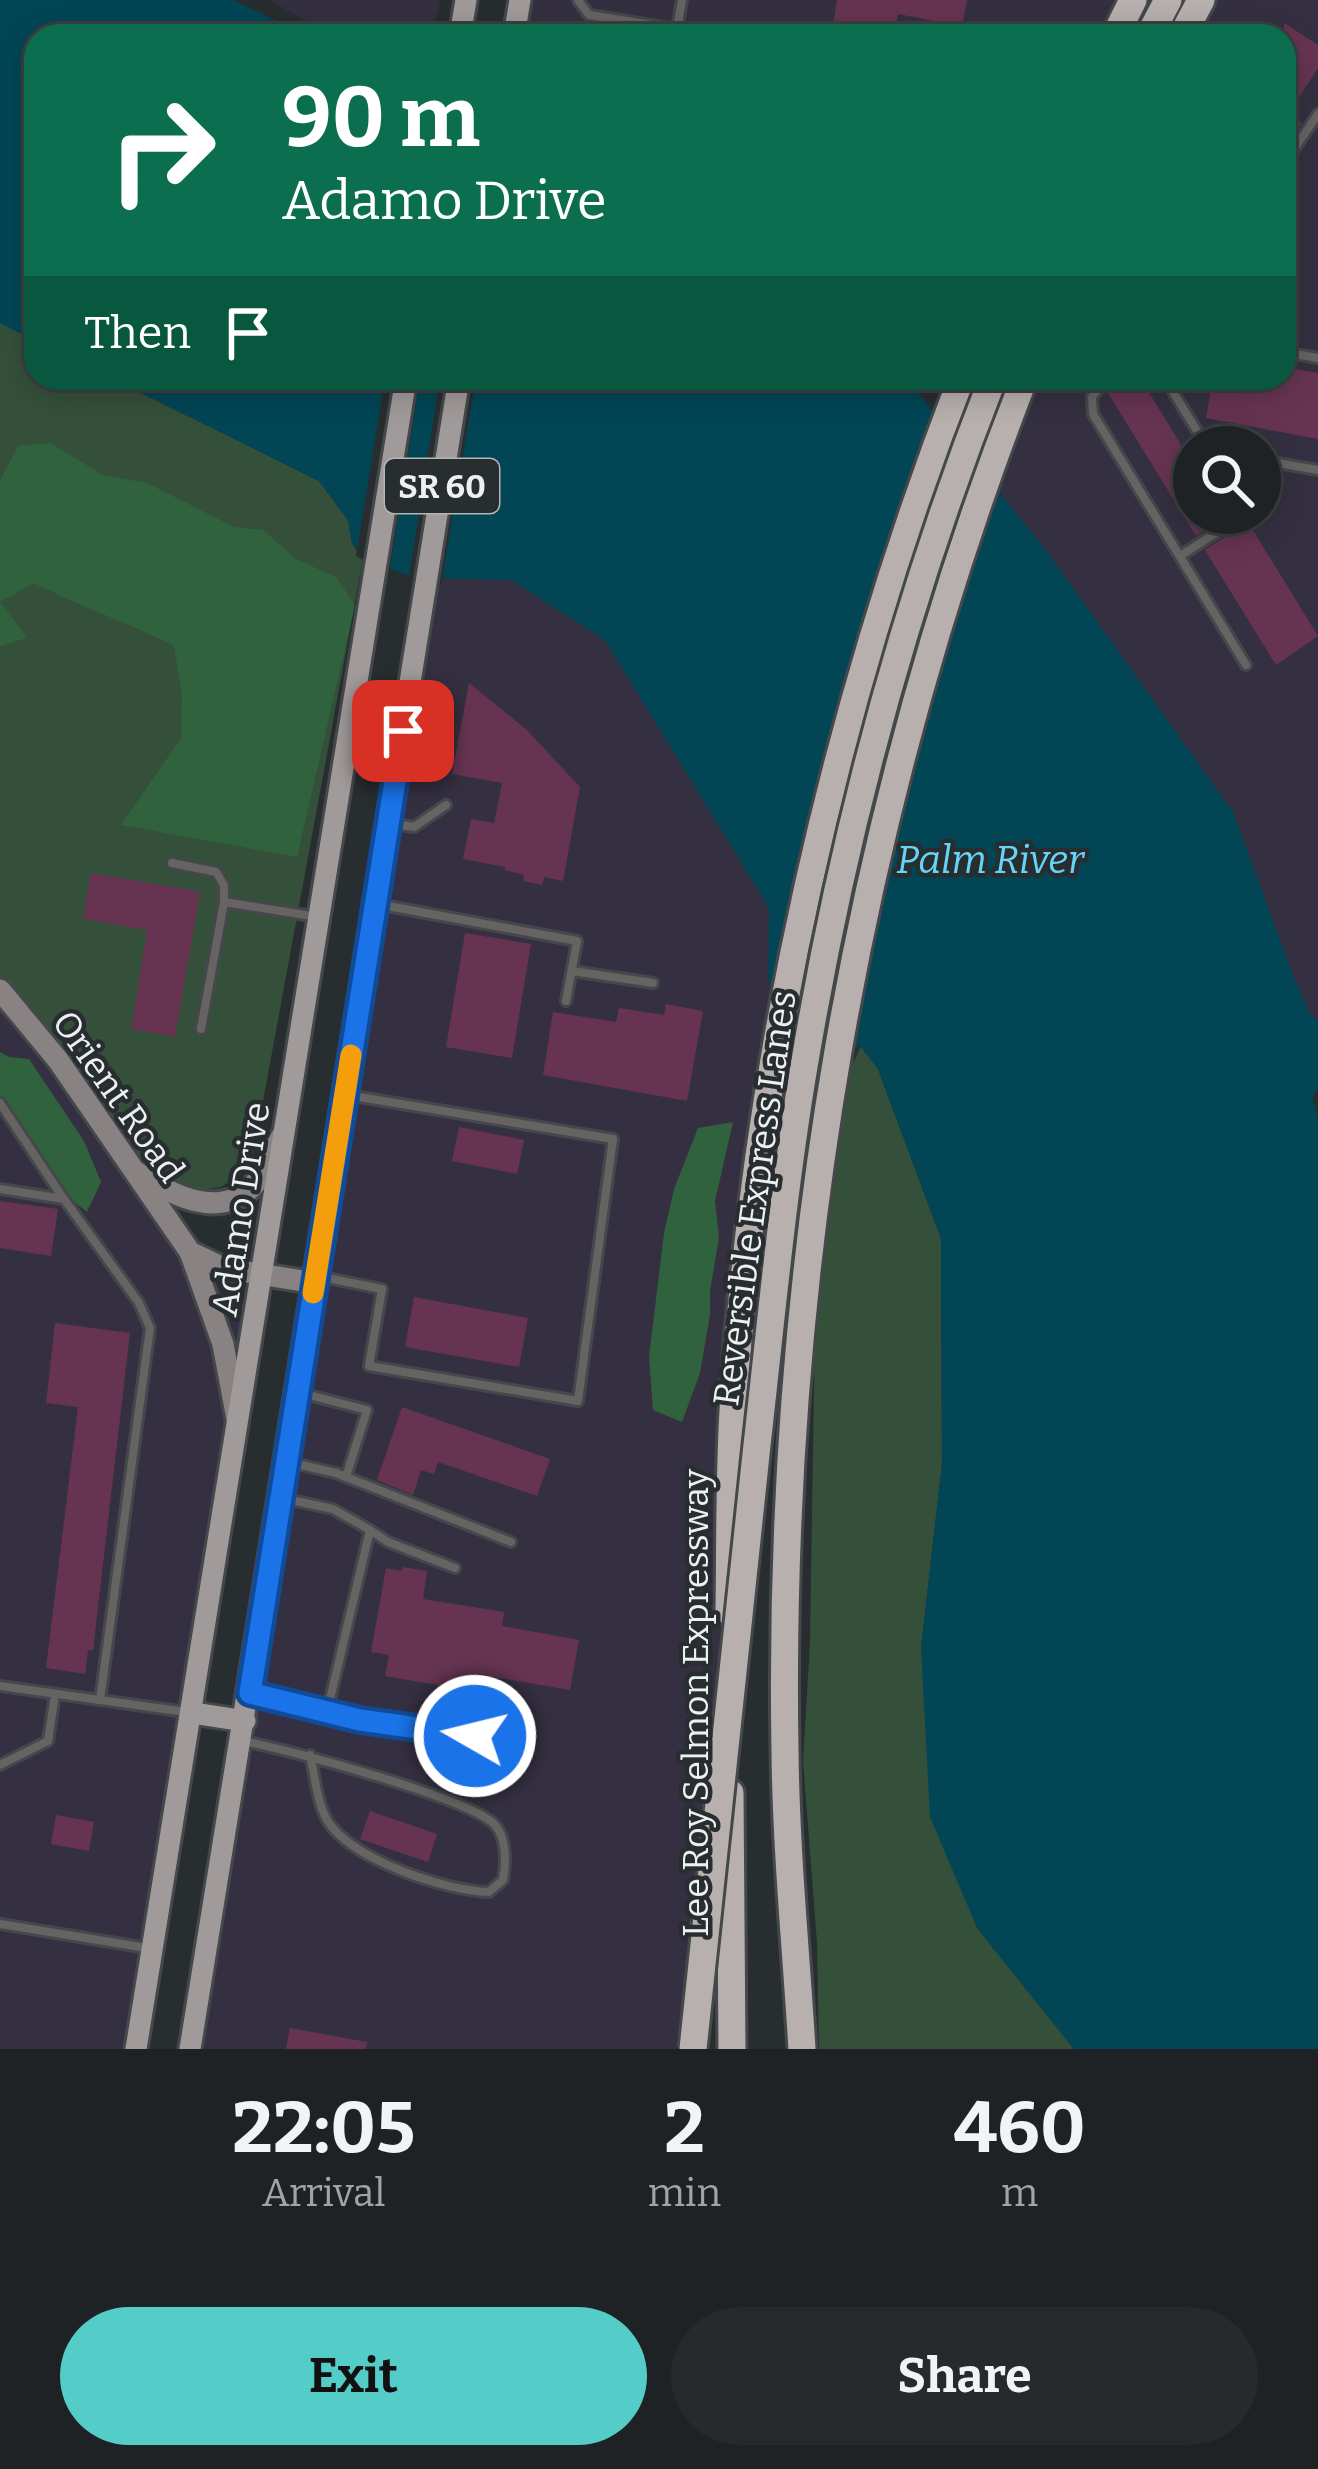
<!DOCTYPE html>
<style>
body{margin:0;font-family:Bitter,serif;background:#262a2c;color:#f1f3f6;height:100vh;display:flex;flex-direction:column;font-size:45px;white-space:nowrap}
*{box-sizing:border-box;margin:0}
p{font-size:39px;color:#a1a4a6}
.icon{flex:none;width:66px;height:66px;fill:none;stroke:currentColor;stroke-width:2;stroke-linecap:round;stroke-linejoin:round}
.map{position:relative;height:2049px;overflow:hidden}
.panel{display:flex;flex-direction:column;background:#1e2224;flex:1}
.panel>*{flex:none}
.banner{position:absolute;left:24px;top:24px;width:1272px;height:366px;border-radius:36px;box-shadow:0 6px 30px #0003,0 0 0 3px #3c3f41;background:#0b6e4f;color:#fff;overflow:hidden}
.tools{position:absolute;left:1173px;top:426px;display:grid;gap:24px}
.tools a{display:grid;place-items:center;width:108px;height:108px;border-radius:50%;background:#1e2224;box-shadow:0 6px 30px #0003,0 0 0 3px #3c3f41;font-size:60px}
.pin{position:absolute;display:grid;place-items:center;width:102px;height:102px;color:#fff;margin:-51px;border-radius:24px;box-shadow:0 6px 18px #0006}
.me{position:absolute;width:132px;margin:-66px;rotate:278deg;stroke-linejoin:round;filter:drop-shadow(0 0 9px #0008)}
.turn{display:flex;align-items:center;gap:42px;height:252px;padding:0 60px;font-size:54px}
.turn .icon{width:156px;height:156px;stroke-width:2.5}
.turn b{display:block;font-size:84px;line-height:102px}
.then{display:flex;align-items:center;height:114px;padding:0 60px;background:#0003;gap:24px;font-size:45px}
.eta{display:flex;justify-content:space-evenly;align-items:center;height:204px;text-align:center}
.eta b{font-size:72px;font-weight:700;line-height:84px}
.action{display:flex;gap:24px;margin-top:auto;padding:24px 60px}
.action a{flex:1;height:138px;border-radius:72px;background:#54cdc8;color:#111;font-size:48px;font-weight:700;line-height:138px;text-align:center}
.action a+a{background:#262a2c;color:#f1f3f6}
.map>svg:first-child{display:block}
</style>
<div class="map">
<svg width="1318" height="2049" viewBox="0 0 1318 2049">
<rect width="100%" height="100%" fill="#282d30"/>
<!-- industrial -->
<g fill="#353041" fill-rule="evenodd">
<polygon points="270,0 440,0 433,36 330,36"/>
<polygon points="519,0 1114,0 1099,36 515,36"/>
<path d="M 1196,0 L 1318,0 L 1318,1021 L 1310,1014 L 1291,970 L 1233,812 L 1046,550 L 995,487 L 1036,378 L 1284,378 L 1284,36 L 1177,36 ZM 1194,447 L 1260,447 L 1260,513 L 1194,513 Z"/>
<polygon points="434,579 511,580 605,640 769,908 768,980 781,1008 749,1209 726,1697 701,2049 191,2049"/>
<polygon points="0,998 196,1260 253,1280 126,2049 0,2049"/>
</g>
<!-- green -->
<g fill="#34503a">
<polygon points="0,323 36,341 36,378 111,378 319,481 348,520 352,544 363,559 254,1150 244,1172 221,1187 193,1191 150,1179 0,986"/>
<polygon points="861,1046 878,1069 941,1239 942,1464 921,1648 977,1928 1074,2049 819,2049 817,1943 803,1761 810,1643 815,1322 827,1172 843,1084"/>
</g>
<!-- forest -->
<g fill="#30623d">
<path d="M 50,443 L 103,475 L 147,483 L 234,527 L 263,530 L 296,559 L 336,577 L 355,605 L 297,857 L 121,825 L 181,738 L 182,693 L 174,646 C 128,622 80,607 34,583 L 0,602 L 27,638 L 0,646 L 0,481 L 18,446 Z"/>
<polygon points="0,1052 9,1057 29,1059 84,1141 101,1182 87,1212 57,1188 14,1115 0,1108"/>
<polygon points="733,1122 715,1201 719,1238 710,1291 710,1315 700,1373 682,1422 653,1410 649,1357 664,1233 674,1189 698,1128"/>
</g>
<!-- water -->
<g fill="#024656">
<polygon points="0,0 233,0 308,36 36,36 36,341 0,323"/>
<polygon points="111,378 906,378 1046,550 1233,812 1291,970 1310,1014 1318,1021 1318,1089 1312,1097 1318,1116 1318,2049 1074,2049 977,1928 930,1817 921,1648 942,1464 941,1239 878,1069 860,1046 821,1062 790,1026 768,980 769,908 605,640 511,580 415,578 375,563 352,544 348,520 319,481"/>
</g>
<!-- pier -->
<g fill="#282d30">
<polygon points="385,378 420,378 389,575 356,556"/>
<polygon points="440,378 476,378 441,585 413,584 408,582"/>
</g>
<!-- building -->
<g fill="#663451">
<polygon points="837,0 967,0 960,36 937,36 939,22 898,14 894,36 831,36"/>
<polygon points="1284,23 1318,45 1318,68 1288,114 1302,123 1284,149"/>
<polygon points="1284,367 1318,373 1318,439 1206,418 1213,378 1284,378"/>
<polygon points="1132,378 1140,378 1194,466 1194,513 1223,513 1225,517 1196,536 1108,393"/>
<polygon points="1251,527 1318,636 1276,665 1205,550 1234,531 1236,536"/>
<polygon points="469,683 527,730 580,787 563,881 544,877 542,885 523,881 524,875 505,870 505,867 463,859 471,819 494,823 502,783 452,774"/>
<polygon points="91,873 200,892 175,1037 131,1029 147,930 83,919"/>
<polygon points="465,933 531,944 512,1058 446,1047"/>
<polygon points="666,1004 703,1011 687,1101 543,1075 553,1012 616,1022 619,1008 664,1015"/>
<polygon points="459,1127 524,1140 517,1174 452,1161"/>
<polygon points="0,1201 58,1209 51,1256 0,1248"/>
<polygon points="414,1297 528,1318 519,1367 405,1347"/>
<polygon points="55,1323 130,1333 93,1650 88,1650 85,1674 46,1668 78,1407 46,1403"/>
<polygon points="402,1407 550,1459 537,1496 438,1462 434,1474 421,1470 413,1495 377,1480"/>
<polygon points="403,1567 427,1571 423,1599 504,1612 502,1626 579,1640 570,1690 493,1677 490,1694 385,1676 389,1655 371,1652 386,1568 401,1571"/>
<polygon points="370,1811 437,1834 428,1862 360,1839"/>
<polygon points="56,1815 94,1822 89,1851 51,1844"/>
<polygon points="290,2028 367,2042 366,2049 286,2049"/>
</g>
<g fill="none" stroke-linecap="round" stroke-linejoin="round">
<defs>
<g id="lane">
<polyline points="578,0 589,15 677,29 682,0"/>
<polyline points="1284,164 1318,114"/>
<polyline points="1284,352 1318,358"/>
<polyline points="1106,378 1092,397 1093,414 1246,665"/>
<polyline points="1178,378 1173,392 1207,447"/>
<polyline points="1260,460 1318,470"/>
<polyline points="1180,556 1247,513"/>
<polyline points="390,823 414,827 446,805"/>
<polyline points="172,863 216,872 224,885 224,902"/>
<polyline points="377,904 577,941 566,1001"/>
<polyline points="572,971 653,983"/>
<polyline points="201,1029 224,902 318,917"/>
<polyline points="0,1103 63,1198"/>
<polyline points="0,1189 64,1199 139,1303 150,1328 100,1700"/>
<polyline points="317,1276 382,1289 369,1366 578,1401 613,1139 347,1095"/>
<polyline points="297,1392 367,1410 346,1477"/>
<polyline points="288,1462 336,1473 511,1542"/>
<polyline points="282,1498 333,1509 370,1530"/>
<polyline points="0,1686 186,1712"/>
<polyline points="251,1693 360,1720 475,1736"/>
<polyline points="327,1712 370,1530 388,1542 455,1568"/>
<path d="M 243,1741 C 286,1749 470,1798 495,1825 C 507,1838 506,1864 503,1880 L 489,1892 C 445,1891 350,1859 327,1820 C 317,1802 315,1776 310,1755"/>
<polyline points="0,1765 48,1741 55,1694"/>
<polyline points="0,1924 147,1948"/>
</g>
<g id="secondary">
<polyline points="0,990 58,1060 190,1252 223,1268 315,1283"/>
<path d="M 138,1173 C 170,1194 219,1221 253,1186 C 265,1173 273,1151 282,1136"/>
<polyline points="190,1252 223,1344 237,1419"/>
</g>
<g id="primary">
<polyline points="460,36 466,0"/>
<polyline points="514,36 520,0"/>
<polyline points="193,1713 245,1721"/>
<polyline points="136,2049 406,378"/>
<polyline points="190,2049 459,378"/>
</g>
<g id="highway">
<polyline points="1115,36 1133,0"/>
<polyline points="1149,36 1168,0"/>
<polyline points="1182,36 1201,0"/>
<path d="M 729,1611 C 730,1544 729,1478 733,1411 C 755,1059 835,707 962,378"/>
<polyline points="730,1793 732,2049"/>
<path d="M 802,2049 C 796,1950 786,1850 785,1751 C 777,1281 854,817 1024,378"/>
</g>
</defs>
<!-- lane casing -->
<use href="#lane" stroke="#44484b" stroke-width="14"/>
<!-- secondary casing -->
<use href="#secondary" stroke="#44484b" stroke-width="27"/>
<!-- primary casing -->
<use href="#primary" stroke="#44484b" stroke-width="27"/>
<!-- highway casing -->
<use href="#highway" stroke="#44484b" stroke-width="33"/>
<!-- lane -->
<use href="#lane" stroke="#676363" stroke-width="8"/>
<!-- secondary -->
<use href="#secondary" stroke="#888282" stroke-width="21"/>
<!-- primary -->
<use href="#primary" stroke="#a19a9a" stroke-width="21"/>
<!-- highway -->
<use href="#highway" stroke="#b8b0af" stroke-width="27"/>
<defs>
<path id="highway-bridge" d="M 693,2049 C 715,1848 735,1646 757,1445 C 772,1313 784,1180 807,1049 C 846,821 908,594 993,378"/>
</defs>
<!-- highway-bridge casing -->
<use href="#highway-bridge" stroke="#44484b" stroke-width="33" stroke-linecap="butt"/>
<!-- highway-bridge -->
<use href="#highway-bridge" stroke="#b8b0af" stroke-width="27"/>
</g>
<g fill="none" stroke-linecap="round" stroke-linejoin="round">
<defs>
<polyline id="route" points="403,731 250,1693 360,1720 475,1736"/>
</defs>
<!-- route casing -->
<use href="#route" stroke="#114b97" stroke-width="30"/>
<!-- route -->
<use href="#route" stroke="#1a73e8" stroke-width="21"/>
<!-- slow -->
<polyline stroke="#f59e0b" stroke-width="21" points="313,1293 351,1055"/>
</g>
<g text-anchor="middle" stroke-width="9" stroke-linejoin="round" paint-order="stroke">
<!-- shield labels -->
<rect fill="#282d30" stroke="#b2b6b8" stroke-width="3" x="385" y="459" width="114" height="54" rx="9"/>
<g font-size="33" font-weight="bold" fill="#edf0f2">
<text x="442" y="498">SR 60</text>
</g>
<!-- street labels -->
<g font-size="36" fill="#edf0f2" stroke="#282d30">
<text transform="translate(119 1096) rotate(55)" y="13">Orient Road</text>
<text transform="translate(754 1198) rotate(-82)" y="13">Reversible Express Lanes</text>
<text transform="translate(240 1209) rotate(-81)" y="13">Adamo Drive</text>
<text transform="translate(695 1703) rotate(-90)" y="13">Lee Roy Selmon Expressway</text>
</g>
<!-- water labels -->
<g font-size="39" font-style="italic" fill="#65d5f7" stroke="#282d30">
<text x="990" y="873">Palm River</text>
</g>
</g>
</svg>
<div class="tools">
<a><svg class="icon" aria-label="search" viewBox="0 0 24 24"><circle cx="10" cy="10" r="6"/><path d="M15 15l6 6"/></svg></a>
</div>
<div class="pin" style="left:403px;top:731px;background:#d93025"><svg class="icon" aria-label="arrive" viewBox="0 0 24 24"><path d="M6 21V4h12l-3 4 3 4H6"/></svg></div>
<svg class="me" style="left:475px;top:1736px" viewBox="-20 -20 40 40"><circle r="17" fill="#1a73e8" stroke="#fff" stroke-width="3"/><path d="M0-11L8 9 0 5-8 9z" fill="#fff"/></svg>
<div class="banner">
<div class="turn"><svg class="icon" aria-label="right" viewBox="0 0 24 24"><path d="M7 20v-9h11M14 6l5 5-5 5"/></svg><div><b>90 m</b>Adamo Drive</div></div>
<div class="then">Then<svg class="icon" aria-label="arrive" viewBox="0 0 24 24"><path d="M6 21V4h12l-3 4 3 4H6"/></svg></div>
</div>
</div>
<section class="panel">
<div class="eta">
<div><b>22:05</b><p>Arrival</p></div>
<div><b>2</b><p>min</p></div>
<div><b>460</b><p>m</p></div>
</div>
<div class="action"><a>Exit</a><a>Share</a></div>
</section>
